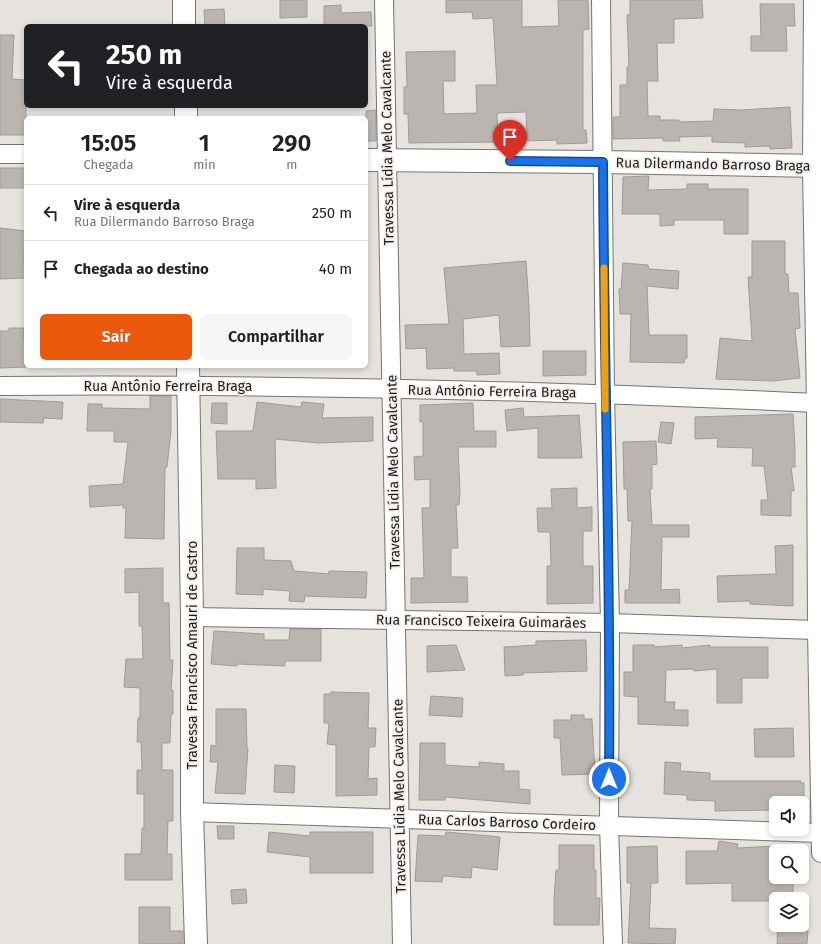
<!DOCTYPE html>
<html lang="pt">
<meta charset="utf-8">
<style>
body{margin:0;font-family:"Fira Sans",sans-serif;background:#f6f6f6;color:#222;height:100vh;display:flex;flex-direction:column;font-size:15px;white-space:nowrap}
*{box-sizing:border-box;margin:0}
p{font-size:13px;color:#767676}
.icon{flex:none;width:22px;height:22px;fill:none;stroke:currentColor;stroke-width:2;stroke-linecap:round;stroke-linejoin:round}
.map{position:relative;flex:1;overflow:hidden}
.side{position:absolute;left:24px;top:116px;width:344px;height:252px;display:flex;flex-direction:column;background:#fff;border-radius:6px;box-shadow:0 2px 6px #0003}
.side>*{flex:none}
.top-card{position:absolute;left:24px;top:24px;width:344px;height:84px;border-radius:6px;box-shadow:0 2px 6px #0003;background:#202124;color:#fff;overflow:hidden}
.buttons{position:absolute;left:769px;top:796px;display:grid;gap:8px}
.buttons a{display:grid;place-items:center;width:40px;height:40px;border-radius:6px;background:#fff;box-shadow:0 2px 6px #0003;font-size:20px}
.pin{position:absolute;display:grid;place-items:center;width:34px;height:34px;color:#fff;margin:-41px -17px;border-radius:50% 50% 50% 0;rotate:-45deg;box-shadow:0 0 4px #0007}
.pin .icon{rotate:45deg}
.me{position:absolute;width:44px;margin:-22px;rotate:0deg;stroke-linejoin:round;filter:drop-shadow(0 0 3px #0008)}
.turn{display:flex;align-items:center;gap:14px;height:84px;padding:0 16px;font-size:18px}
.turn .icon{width:52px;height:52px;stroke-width:2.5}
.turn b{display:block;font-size:28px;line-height:34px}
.eta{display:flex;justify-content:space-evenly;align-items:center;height:68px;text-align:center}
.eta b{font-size:24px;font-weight:600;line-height:28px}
.cta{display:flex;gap:8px;margin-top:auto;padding:8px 16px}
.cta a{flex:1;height:46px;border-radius:6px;background:#ea580c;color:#fff;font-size:16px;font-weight:600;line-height:46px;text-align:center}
.cta a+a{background:#f6f6f6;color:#222}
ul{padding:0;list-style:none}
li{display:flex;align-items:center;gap:12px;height:56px;padding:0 16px;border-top:1px solid #e0e0e0}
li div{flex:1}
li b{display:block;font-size:15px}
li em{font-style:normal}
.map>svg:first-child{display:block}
</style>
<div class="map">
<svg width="821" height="944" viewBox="0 0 821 944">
<rect width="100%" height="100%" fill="#e6e2de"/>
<!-- building -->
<g fill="#bab5b1" stroke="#a09b97">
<polygon points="280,0 307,0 307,17 280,18"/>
<polygon points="446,0 522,0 522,27 559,26 558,0 588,0 589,29 583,30 583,130 586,130 587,143 557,144 557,140 527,141 526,112 497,113 498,142 409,143 408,114 404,114 404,87 407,87 406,52 455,51 455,81 443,81 444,114 477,113 476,85 497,85 493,18 473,19 472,12 446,13"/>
<polygon points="630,0 702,0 703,18 674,19 674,43 657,43 658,81 647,81 648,116 660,116 660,120 679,120 679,122 713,121 714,109 741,110 790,107 792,148 770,149 770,146 745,147 745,143 712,142 712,136 679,137 680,141 663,141 663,138 613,139 613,117 620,117 620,85 627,85 627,67 629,67 627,15 630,15"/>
<polygon points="760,4 794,4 795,26 786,26 787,51 751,51 751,36 761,36"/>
<polygon points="341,5 341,13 371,12 372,26 324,26 324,6"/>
<polygon points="224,9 225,25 205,26 204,10"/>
<polygon points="0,35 14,35 12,79 26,80 26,135 0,135"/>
<polygon points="376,110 376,141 366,141 366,111"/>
<rect x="0" y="168" width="26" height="20"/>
<polygon points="649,176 648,190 687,189 687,184 708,184 708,189 748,189 748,234 724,234 724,220 674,220 674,225 660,226 660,214 622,214 623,177"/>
<polygon points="0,228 26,231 26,253 24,253 25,278 0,279"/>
<polygon points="752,241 785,241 785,274 788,274 789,293 798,293 800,328 795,329 800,378 773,381 716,379 720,338 752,341 748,277 752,277"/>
<polygon points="526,261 529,306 530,346 501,347 499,315 463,319 464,354 499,353 500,374 477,375 477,371 454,371 454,368 427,369 426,348 406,349 405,325 449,324 444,268"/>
<polygon points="623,263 648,265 649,269 679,271 678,289 647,286 649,335 687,335 687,358 685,358 684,363 630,362 631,314 620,314 619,289 621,289"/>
<polygon points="9,328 24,328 23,341 26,341 26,367 0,368 0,331 9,331"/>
<polygon points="543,351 586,351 586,375 543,376"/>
<polygon points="150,396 171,396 171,431 167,467 165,467 164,539 125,538 126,508 123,508 123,505 90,507 89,486 123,484 128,442 114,442 114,431 87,431 88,404 102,404 102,408 150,409"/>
<polygon points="0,399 63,402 62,419 44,418 43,423 0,422"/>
<polygon points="257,402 301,407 302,402 324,404 322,418 373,417 373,441 319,443 275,439 276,488 256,489 256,479 218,479 216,431 253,431"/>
<polygon points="212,403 227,403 227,424 211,423"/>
<polygon points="473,403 474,431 496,431 496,447 458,447 460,491 459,505 456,505 458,548 451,548 451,577 467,577 468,602 411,603 411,578 424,578 422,508 430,508 430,479 415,480 414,457 423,456 423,422 420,422 420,405"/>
<polygon points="523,408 524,417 579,415 582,458 538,458 538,428 507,431 505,410"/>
<polygon points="793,414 795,448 795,467 791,467 794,491 791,491 791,516 761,515 761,500 768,500 764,466 752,466 753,448 717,447 718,438 695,439 695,417"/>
<polygon points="661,422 674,423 671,444 658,442"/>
<polygon points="656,441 657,464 652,465 652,489 650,489 652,525 689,525 689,537 662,537 661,590 679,589 680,603 625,603 625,590 629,590 632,521 628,521 627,489 624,489 623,442"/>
<polygon points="577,488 577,508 592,507 592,531 583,531 583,566 593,566 593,603 547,604 547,566 551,566 550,532 538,532 537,508 552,508 551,489"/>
<polygon points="793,545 793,606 750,604 750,601 718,602 717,576 776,574 775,546"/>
<polygon points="237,548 264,548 264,560 291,561 294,571 329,574 329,571 367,572 366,598 305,596 304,602 289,601 290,591 263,589 263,595 236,594"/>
<polygon points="163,568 163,603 169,603 170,660 173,660 171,690 173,690 173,714 171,714 170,743 162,743 162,770 173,770 173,821 168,821 167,854 172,854 172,880 125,880 125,854 141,854 142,828 144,828 144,794 137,794 137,770 142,770 141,742 137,742 138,718 140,718 140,688 124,687 126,659 143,659 142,626 139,626 139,592 125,593 125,569"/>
<polygon points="290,629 321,629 321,661 285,661 285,666 237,664 237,666 211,664 214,631 264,634 264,640 289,640"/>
<polygon points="586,640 587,671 523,673 523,675 505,676 504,647 536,645 536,641"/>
<polygon points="456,645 465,670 427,672 427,646"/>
<polygon points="633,645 654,645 654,647 682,645 682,648 710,645 710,647 768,647 768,678 742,678 742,703 717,703 717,669 694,671 694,669 666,670 665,702 675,702 674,710 688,710 688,726 638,724 638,697 624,696 624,672 633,672"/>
<polygon points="331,692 369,693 368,728 376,728 375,747 369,747 368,779 377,778 377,795 336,796 336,745 327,744 329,723 324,723 324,694 331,694"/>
<polygon points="431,696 463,698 462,717 429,715"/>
<polygon points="216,709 246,709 247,748 248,748 245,794 215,793 218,762 210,762 211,745 216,746"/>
<polygon points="571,715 584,715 584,719 592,719 595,774 562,775 560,738 554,738 554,720 571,720"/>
<polygon points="793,728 794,757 755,757 754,729"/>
<polygon points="420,743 445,743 445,765 479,767 479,762 504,764 504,771 519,771 519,789 530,790 530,804 445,797 445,800 419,800"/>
<polygon points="665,762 681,763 680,771 710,773 710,781 801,781 800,783 804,783 804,803 776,803 776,810 715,811 715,801 687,800 687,795 664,794"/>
<polygon points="275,765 295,766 294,793 274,792"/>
<polygon points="217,826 234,826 234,839 218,839"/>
<polygon points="269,832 310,836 310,832 373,832 373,873 310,873 310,857 267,852"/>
<polygon points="446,832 500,837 497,870 472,867 471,878 443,876 442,882 415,881 418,835 445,836"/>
<polygon points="719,841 738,844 737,848 776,846 776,882 793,882 793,899 776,899 776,901 732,901 732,883 686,884 686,851 717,851"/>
<polygon points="559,845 594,845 594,870 596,870 596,898 600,898 599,925 554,925 554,898 556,870 559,870"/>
<polygon points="657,846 658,883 651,883 649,928 676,929 675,944 628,943 631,883 627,883 627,847"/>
<polygon points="246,889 247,903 232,904 231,890"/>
<polygon points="139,907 170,907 170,931 183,931 183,944 139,944"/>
<polygon points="778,925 806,925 806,931 808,931 807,944 777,944"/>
</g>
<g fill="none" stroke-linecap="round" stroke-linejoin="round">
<defs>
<g id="minor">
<polyline points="384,0 402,944"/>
<polyline points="601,0 605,393 610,623 609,825 613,944"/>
<polyline points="813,0 812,167 816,403 817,630 821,853"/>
<polyline points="0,154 26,154"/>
<path d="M 0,386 C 272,384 544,390 816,403"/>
<polyline points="192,617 610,623 817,630"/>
<polyline points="192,812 821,833"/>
</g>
<g id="tertiary">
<polyline points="184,0 184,26"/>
<polyline points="186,106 186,118"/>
<polyline points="366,160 603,162 821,166"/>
<polyline points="188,366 192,617 192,812 196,944"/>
</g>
</defs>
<!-- minor casing -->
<use href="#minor" stroke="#77736f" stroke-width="20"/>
<!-- tertiary casing -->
<use href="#tertiary" stroke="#77736f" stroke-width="24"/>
<!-- minor -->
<use href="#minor" stroke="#fff" stroke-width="18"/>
<!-- tertiary -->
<use href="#tertiary" stroke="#fff" stroke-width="22"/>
</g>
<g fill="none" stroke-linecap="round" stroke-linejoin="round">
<defs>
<path id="route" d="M 510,161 L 603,162 C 604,367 611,573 609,779"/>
</defs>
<!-- route casing -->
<use href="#route" stroke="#114b97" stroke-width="10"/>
<!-- route -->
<use href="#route" stroke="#1a73e8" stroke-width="7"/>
<!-- slow -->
<polyline stroke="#f59e0b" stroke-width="7" points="604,268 605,409"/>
</g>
<g text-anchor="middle" stroke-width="3.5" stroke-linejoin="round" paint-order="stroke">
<!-- street labels -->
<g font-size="14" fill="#1d1b1a" stroke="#f4efeb">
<text transform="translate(387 148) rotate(-91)" y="5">Travessa Lídia Melo Cavalcante</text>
<text transform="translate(713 164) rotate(1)" y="5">Rua Dilermando Barroso Braga</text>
<text x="168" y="391">Rua Antônio Ferreira Braga</text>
<text transform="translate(492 391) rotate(1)" y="5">Rua Antônio Ferreira Braga</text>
<text transform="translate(393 472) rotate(-91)" y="5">Travessa Lídia Melo Cavalcante</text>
<text transform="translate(481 621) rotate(1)" y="5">Rua Francisco Teixeira Guimarães</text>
<text transform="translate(192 655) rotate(-90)" y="5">Travessa Francisco Amauri de Castro</text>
<text transform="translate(399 796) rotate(-91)" y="5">Travessa Lídia Melo Cavalcante</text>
<text transform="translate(507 822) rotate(2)" y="5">Rua Carlos Barroso Cordeiro</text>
</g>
</g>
</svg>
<div class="buttons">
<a><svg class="icon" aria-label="sound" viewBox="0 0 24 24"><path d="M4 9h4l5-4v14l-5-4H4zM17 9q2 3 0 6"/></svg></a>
<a><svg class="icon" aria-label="search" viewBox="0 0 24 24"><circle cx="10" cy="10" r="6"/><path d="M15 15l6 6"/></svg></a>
<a><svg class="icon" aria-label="layers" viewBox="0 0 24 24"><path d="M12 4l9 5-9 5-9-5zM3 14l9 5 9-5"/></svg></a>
</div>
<div class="pin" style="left:510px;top:161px;background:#d93025"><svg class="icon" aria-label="arrive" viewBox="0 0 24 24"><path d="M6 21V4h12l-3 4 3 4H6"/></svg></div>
<svg class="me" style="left:609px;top:779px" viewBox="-20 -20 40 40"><circle r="17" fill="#1a73e8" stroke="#fff" stroke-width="3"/><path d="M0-11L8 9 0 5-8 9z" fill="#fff"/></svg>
<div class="top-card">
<div class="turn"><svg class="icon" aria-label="left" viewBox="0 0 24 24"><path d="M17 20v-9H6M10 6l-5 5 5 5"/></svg><div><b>250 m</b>Vire à esquerda</div></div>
</div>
<section class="side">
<div class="eta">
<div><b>15:05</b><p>Chegada</p></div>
<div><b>1</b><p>min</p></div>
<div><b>290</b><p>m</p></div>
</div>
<ul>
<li><svg class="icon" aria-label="left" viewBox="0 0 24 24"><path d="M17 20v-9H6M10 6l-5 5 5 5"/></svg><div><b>Vire à esquerda</b><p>Rua Dilermando Barroso Braga</p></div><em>250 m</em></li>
<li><svg class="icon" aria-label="arrive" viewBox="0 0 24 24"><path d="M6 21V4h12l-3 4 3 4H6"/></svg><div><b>Chegada ao destino</b></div><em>40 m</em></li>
</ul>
<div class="cta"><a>Sair</a><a>Compartilhar</a></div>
</section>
</div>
